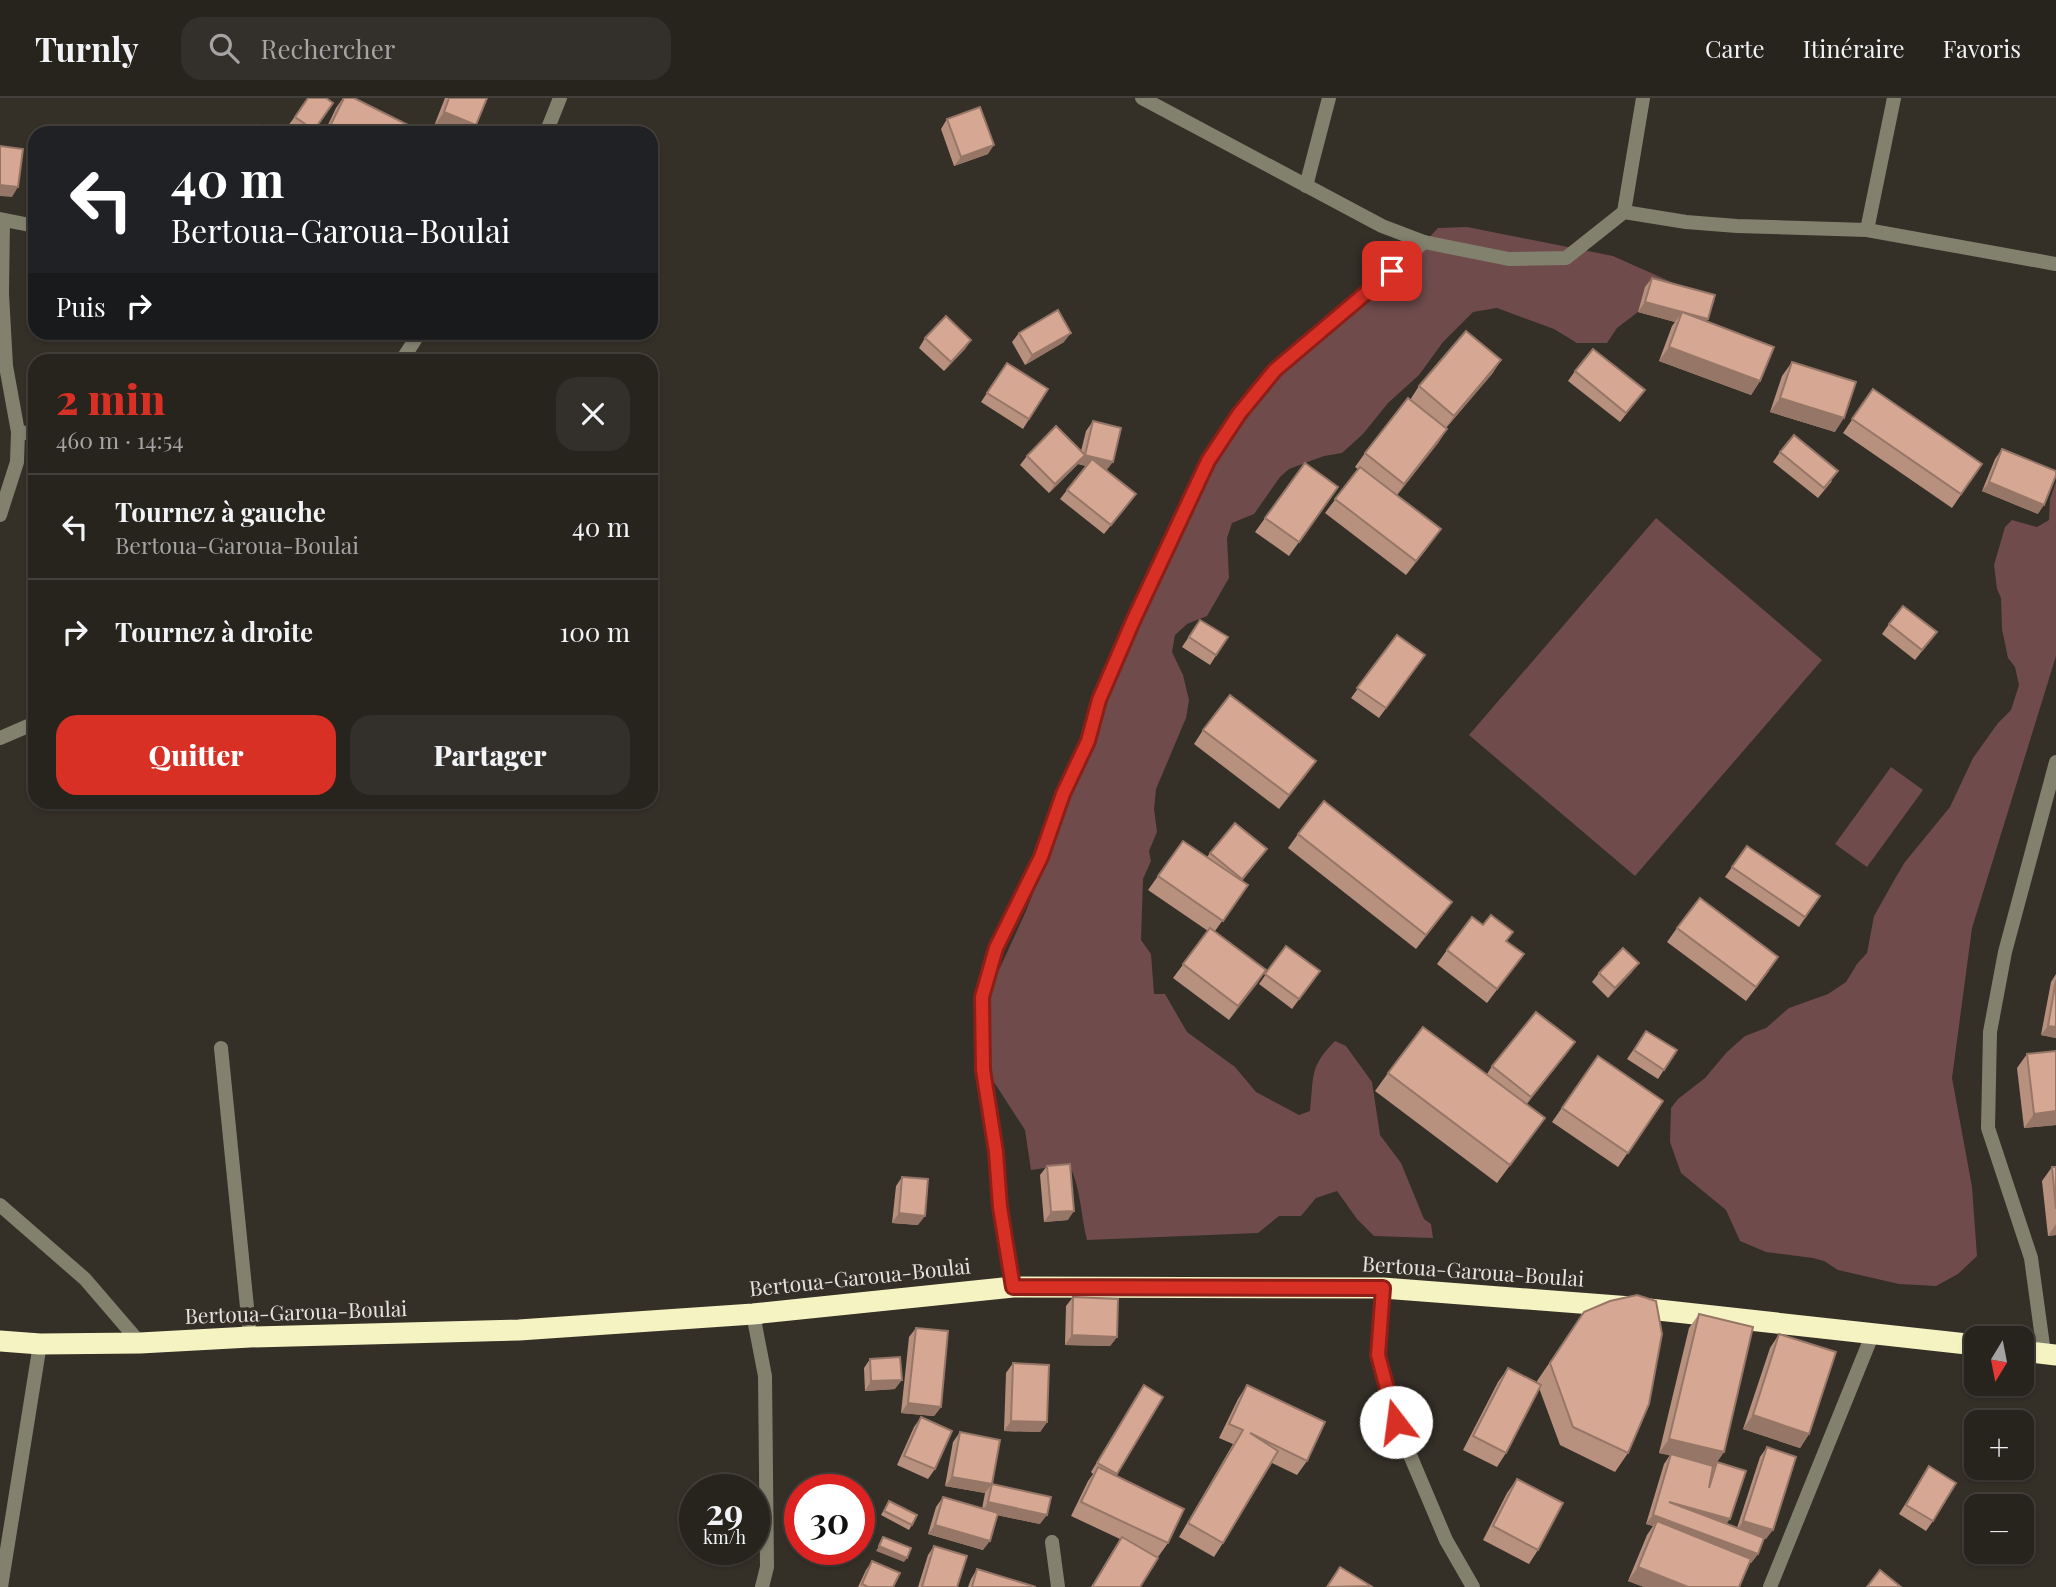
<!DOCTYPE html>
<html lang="fr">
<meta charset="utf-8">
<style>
body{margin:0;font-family:"Playfair Display",serif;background:#332f2a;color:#f1f3f6;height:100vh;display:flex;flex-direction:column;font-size:26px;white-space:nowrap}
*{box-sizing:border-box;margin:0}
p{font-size:23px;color:#a4a4a4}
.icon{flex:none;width:38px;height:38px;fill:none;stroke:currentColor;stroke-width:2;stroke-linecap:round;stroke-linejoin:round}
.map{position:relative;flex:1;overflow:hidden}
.drawer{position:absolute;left:28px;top:256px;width:630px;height:455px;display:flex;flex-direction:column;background:#27231d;border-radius:21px;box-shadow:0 2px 5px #0004,0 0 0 2px #43403b}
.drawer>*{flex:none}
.top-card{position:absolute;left:28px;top:28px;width:630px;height:214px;border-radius:21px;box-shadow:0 2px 5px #0004,0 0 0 2px #43403b;background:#202124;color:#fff;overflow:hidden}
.needle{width:46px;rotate:190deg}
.controls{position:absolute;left:1964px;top:1228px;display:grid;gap:14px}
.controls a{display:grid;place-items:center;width:70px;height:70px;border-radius:14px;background:#27231d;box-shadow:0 2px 5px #0004,0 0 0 2px #43403b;font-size:35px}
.speed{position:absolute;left:679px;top:1376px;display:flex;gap:14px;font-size:35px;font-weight:700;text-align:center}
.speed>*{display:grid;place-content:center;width:91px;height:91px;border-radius:50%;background:#27231d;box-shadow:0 2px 5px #0004,0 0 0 2px #43403b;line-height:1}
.speed small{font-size:18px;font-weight:400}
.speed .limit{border:10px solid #d22;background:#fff;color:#111}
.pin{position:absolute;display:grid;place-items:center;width:60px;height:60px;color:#fff;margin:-30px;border-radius:14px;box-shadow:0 4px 10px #0006}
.me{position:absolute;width:77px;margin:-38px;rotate:345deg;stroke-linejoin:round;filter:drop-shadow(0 0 5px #0008)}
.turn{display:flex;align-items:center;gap:24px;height:147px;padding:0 28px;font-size:32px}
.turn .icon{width:91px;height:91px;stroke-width:2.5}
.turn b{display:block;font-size:49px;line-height:60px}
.then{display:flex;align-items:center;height:66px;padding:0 28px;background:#0003;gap:14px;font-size:26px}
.round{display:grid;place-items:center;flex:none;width:74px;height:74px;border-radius:21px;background:#332f2a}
.headline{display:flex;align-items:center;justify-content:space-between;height:119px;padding:0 28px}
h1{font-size:42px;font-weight:800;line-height:52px;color:#d93025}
.button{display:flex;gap:14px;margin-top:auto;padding:14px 28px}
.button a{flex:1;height:80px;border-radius:21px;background:#d93025;color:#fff;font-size:28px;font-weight:800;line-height:80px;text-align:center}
.button a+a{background:#332f2a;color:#f1f3f6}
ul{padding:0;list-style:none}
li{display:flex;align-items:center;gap:21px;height:105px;padding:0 28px;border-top:2px solid #43403b}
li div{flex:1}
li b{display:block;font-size:26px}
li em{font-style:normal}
header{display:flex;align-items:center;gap:42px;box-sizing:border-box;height:98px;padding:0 35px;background:#27231d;border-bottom:2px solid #43403b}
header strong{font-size:33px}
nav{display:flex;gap:38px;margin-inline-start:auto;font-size:24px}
.search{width:490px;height:63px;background:#332f2a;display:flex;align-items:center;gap:18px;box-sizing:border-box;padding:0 24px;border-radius:21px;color:#a4a4a4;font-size:26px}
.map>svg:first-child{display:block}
</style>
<header>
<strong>Turnly</strong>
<div class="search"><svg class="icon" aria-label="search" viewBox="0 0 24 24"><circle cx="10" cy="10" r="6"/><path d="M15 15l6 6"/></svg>Rechercher</div>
<nav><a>Carte</a><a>Itinéraire</a><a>Favoris</a></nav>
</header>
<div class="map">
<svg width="2056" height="1489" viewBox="0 0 2056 1489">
<rect width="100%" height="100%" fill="#342f27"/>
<!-- green -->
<g fill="#6f4b4c">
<path d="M 1467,129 L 1613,158 L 1716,204 L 1638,214 L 1617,230 L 1607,245 L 1577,245 L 1554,231 L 1497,210 L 1473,214 L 1443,244 L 1419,277 L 1388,305 L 1363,336 L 1342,355 L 1324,358 L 1289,371 L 1280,379 L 1254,416 L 1232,425 L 1227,440 L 1229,480 L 1207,518 L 1187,526 L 1175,537 L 1172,554 L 1183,577 L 1189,602 L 1186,620 L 1156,691 L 1154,711 L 1157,734 L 1149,753 L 1151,763 L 1143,781 L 1141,842 L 1151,856 L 1154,896 L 1165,896 L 1187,934 L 1235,969 L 1256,994 L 1299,1017 L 1310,1013 C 1314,978 1309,969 1335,943 L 1346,948 L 1372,984 L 1380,1037 L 1401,1065 L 1424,1121 L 1431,1126 L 1433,1140 L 1374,1138 L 1357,1121 L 1337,1093 L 1316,1100 L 1301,1118 L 1279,1118 L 1258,1135 L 1087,1142 C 1081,1118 1081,1095 1072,1073 L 1059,1068 L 1031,1072 L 1025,1032 L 992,981 L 987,898 L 1026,813 L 1059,729 L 1072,671 L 1117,569 L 1170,464 L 1214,361 L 1267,284 L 1328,238 L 1378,183 L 1403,167 L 1438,130 Z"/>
<polygon points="2056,384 2056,558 1972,830 1952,980 1972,1089 1977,1158 1958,1176 1936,1188 1899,1186 1838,1172 1824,1163 1813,1160 1766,1154 1740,1143 1726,1112 1681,1075 1670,1044 1671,1010 1678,1001 1705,980 1727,954 1745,938 1766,930 1789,910 1828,896 1846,884 1857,866 1867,855 1874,818 1896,779 1905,764 1950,709 1973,660 1998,625 2011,612 2019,587 2015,569 2008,560 2002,531 2001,500 1997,491 1994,467 2005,429 2012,422 2037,429 2049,422 2050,401"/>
<polygon points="1656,420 1822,562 1635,778 1469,637"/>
<polygon points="1891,669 1923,692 1867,769 1835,746"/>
</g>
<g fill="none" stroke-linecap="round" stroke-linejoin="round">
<!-- street -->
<g stroke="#82816e" stroke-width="14">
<polyline points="1142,0 1382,128 1424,144 1509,161 1566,160 1624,114 1686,124 1737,128 1867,132 2056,166"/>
<polyline points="546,35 560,0"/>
<polyline points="1306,88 1329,0"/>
<polyline points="1624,114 1643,0"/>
<polyline points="0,121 35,128"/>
<polyline points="1867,132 1894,0"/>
<polyline points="402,262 420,234"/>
<polyline points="18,334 35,336"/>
<polyline points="0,417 17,364 18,334 6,268 2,196 3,122"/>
<polyline points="0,640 35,625"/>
<polyline points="221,950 250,1239"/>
<polyline points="0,1107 85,1181 140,1245"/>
<polyline points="1013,1189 1000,1109 996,1054 983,972 982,899 996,850 1035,774 1048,744 1063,696 1088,643 1099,602 1133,523 1208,363 1239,316 1275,272 1424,144"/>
<polyline points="1383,1190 1378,1257 1396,1324 1446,1442 1473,1489"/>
<polyline points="753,1216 765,1278 767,1469 762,1489"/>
<polyline points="2044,1255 2031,1160 1988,1030 1990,934 2005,854 2056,664"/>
<polyline points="1052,1444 1058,1489"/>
<polyline points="1,1489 40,1246"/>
<polyline points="1770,1489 1873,1235"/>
</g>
<!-- highway -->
<g stroke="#f6f3c3" stroke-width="21">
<polyline points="0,1243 40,1246 140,1245 250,1239 519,1232 753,1216 1013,1189 1383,1190 1631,1209 1976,1247"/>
<polyline points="2021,1253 2056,1257"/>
</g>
</g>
<!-- wall -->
<g fill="#b8907e">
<polygon points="308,0 333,5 312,35 298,35 288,28"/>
<polygon points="343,0 354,0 424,35 324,35 336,10"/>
<polygon points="445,0 487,0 476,27 470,35 452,35 434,28"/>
<polygon points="947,21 988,56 954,68 941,31"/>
<polygon points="1652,180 1707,224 1760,283 1751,297 1659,263 1672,228 1675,224 1638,214 1645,189"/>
<polygon points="1019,235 1064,244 1025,267 1012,244"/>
<polygon points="925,240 971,242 965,251 944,273 919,250"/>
<polygon points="1501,262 1492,276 1446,330 1447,331 1438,345 1397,397 1431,445 1406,477 1325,415 1358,371 1355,369 1365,355 1410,302 1419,288"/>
<polygon points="1792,264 1835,334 1770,314 1782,278"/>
<polygon points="1007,265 1048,291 1023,331 981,304"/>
<polygon points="1575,273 1645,292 1620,324 1568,283"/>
<polygon points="1873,291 1982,366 1952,410 1843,335"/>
<polygon points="1093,323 1107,372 1129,405 1104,436 1060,401 1086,368 1078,366 1049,395 1020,367 1027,358 1081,353 1086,333"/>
<polygon points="2002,351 2038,416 1982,393 1995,361"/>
<polygon points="1780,354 1832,383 1818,400 1773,364"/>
<polygon points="1305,365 1338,389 1289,458 1255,434"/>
<polygon points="1200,522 1228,539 1210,567 1182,549"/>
<polygon points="1889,526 1930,543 1915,562 1882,536"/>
<polygon points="1397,537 1425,557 1379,620 1351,600"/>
<polygon points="1203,632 1306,677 1279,711 1194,646"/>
<polygon points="1298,736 1452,804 1416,851 1288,750"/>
<polygon points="1183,743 1207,759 1210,755 1260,760 1242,783 1248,787 1215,833 1266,872 1229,922 1173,880 1208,833 1148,792"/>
<polygon points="1747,748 1820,798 1799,829 1725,779"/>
<polygon points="1483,827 1513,834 1507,843 1524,856 1487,905 1437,866 1447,852"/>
<polygon points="1677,830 1769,873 1746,903 1667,844"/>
<polygon points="1286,848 1320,873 1292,911 1259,886"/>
<polygon points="1632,874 1608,900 1592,884 1599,875"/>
<polygon points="2056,876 2056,940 2041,937 2051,884"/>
<polygon points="1646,933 1677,952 1658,981 1627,961"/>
<polygon points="1575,944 1527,1006 1532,1038 1497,1085 1375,993 1388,975 1487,976 1492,968"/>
<polygon points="2056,953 2056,1027 2024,1030 2017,970 2027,956"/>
<polygon points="1598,958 1663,1003 1618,1069 1552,1024"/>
<polygon points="1047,1068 1068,1122 1044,1124 1040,1077"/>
<polygon points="2052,1069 2056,1069 2056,1137 2048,1138 2042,1083"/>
<polygon points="902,1079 918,1127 892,1125 896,1088"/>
<polygon points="1073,1199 1117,1239 1110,1248 1065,1247 1066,1208"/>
<polygon points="1584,1214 1628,1355 1615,1374 1560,1347 1539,1290 1506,1355 1497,1369 1463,1352 1498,1284 1508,1270 1538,1286 1537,1283"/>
<polygon points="1699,1216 1724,1354 1714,1368 1697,1364 1713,1370 1717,1364 1726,1426 1737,1430 1760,1359 1767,1349 1766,1441 1764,1441 1758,1456 1751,1465 1749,1465 1739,1489 1644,1489 1628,1483 1647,1437 1653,1428 1646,1426 1664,1366 1670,1357 1659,1355 1689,1230"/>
<polygon points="916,1230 941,1309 934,1318 901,1315 909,1239"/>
<polygon points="1779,1236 1809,1336 1800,1350 1743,1331 1770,1250"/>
<polygon points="870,1261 895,1291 865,1293 864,1270"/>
<polygon points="1013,1265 1047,1324 1040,1334 1004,1333 1006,1275"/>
<polygon points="1144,1287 1163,1299 1116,1378 1168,1445 1158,1459 1140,1489 1091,1489 1120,1441 1071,1418 1088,1383 1093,1376 1091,1374"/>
<polygon points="1247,1287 1307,1363 1297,1377 1272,1365 1223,1445 1214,1459 1179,1439 1233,1346 1219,1340 1238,1301"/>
<polygon points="921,1319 935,1371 928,1381 897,1367 914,1329"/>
<polygon points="960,1334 992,1386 1040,1426 997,1417 983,1452 928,1436 936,1409 943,1399 982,1411 985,1395 945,1388 953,1344"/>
<polygon points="1929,1368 1933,1423 1926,1433 1899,1416"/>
<polygon points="1517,1381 1538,1452 1529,1466 1483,1442 1507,1395"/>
<polygon points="889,1403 912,1427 909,1432 881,1417"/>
<polygon points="934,1448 957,1489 918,1489 928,1457"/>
<polygon points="872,1463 893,1489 858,1489 866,1472"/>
<polygon points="977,1471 1036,1489 968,1489 971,1481"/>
</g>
<!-- shaded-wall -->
<g fill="#967667">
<polygon points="444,14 476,27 470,35 452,35 434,28"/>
<polygon points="994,47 988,56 954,68 961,59"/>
<polygon points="0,87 18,89 12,99 0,98"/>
<polygon points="1645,204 1708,221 1702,231 1682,214 1675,224 1638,214"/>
<polygon points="1071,235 1064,244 1025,267 1032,257"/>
<polygon points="971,242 965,251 944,273 951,264"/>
<polygon points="1669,249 1760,283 1751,297 1659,263"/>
<polygon points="1501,262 1492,276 1444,332 1454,318"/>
<polygon points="1780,300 1844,320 1835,334 1770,314"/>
<polygon points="1447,331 1438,345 1395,400 1404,386"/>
<polygon points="1085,357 1113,364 1106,373 1078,366 1049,395 1055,386"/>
<polygon points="1989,384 2044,407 2038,416 1982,393"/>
<polygon points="1441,431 1431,445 1406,477 1416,463"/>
<polygon points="1316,663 1306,677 1279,711 1289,697"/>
<polygon points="1452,804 1442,818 1416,851 1426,837"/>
<polygon points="1639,865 1632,874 1608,900 1615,890"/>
<polygon points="1266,872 1257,886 1229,922 1238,908"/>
<polygon points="2048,928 2056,929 2056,940 2041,937"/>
<polygon points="1575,944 1565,958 1521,1013 1531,999"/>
<polygon points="2056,1013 2056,1027 2024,1030 2034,1016"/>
<polygon points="1074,1113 1068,1122 1044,1124 1051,1114"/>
<polygon points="899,1115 925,1118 918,1127 892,1125"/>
<polygon points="2056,1126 2056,1137 2048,1138"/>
<polygon points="1072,1237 1117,1239 1110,1248 1065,1247"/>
<polygon points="902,1282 895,1291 865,1293 871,1283"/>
<polygon points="908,1305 941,1309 934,1318 901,1315"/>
<polygon points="1753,1317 1809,1336 1800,1350 1743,1331"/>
<polygon points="1011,1323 1047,1324 1040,1334 1004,1333"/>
<polygon points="1669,1341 1724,1354 1714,1368 1659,1355"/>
<polygon points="952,1379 992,1386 985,1395 945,1388"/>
<polygon points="988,1404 1047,1417 1040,1426 982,1414"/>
<polygon points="1669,1404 1730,1421 1723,1431"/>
<polygon points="1653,1417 1758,1456 1751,1465 1654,1429 1657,1423 1653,1428 1646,1426"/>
<polygon points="1743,1423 1773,1432 1766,1441 1737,1432"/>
<polygon points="935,1427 990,1443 983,1452 928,1436"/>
<polygon points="879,1448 907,1460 904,1464 876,1453"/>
<polygon points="1638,1469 1688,1489 1644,1489 1628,1483"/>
</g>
<!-- building -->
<g fill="#d6a893" stroke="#967667" stroke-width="2">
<polygon points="308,0 326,0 333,5 314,32 295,19"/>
<polygon points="344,0 354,0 424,35 343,35 330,28"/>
<polygon points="449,0 487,0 476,27 444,14"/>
<polygon points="980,9 994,47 961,59 947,21"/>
<polygon points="257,27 264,35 247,35"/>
<polygon points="0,48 23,51 18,89 0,87"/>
<polygon points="1652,180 1715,197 1708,221 1645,204"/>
<polygon points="1058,212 1071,235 1032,257 1019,235"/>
<polygon points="1682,214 1774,249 1760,283 1669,249"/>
<polygon points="946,218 971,242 951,264 925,240"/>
<polygon points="1466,233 1501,262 1454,318 1419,288"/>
<polygon points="1593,251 1645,292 1626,315 1575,273"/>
<polygon points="1792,264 1856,284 1844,320 1780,300"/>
<polygon points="1007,265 1048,291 1029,321 987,295"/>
<polygon points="1873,291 1982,366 1961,396 1852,321"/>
<polygon points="1408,300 1447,331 1404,386 1365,355"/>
<polygon points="1093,323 1121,330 1113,364 1085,357 1055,386 1027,358 1056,328 1085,357"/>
<polygon points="1794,337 1838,373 1824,390 1780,354"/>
<polygon points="2002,351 2056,373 2056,377 2044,407 1989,384"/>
<polygon points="1092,361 1136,396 1111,427 1067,392"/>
<polygon points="1305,365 1338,389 1299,444 1265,420"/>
<polygon points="1360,369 1441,431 1416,463 1335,401"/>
<polygon points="1903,508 1937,534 1922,552 1889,526"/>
<polygon points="1200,522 1228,539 1216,557 1189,539"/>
<polygon points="1397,537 1425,557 1386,610 1357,590"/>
<polygon points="1230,597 1316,663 1289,697 1203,632"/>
<polygon points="1324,703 1452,804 1426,837 1298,736"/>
<polygon points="1235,725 1267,751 1242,781 1210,755"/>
<polygon points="1183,743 1248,787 1223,823 1158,778"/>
<polygon points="1747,748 1820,798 1805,819 1732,769"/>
<polygon points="1700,800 1778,859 1756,889 1677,830"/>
<polygon points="1491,817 1513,834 1506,843 1524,856 1497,891 1447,852 1472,819 1483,827"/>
<polygon points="1210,830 1266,872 1238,908 1183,866"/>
<polygon points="1286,848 1320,873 1299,901 1265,876"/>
<polygon points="1623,850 1639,865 1615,890 1599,875"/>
<polygon points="2056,882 2056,929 2048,928"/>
<polygon points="1536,914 1575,944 1531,999 1492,968"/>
<polygon points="1423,929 1545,1020 1510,1067 1388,975"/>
<polygon points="1646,933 1677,952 1664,972 1634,952"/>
<polygon points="2056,953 2056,1013 2034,1016 2027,956"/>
<polygon points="1598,958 1663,1003 1628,1055 1562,1010"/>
<polygon points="1070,1066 1074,1113 1051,1114 1047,1068"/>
<polygon points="2052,1069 2056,1069 2056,1111"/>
<polygon points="902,1079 928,1081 925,1118 899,1115"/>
<polygon points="1637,1197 1656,1203 1662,1236 1649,1306 1628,1355 1573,1329 1550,1265 1584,1214 1610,1203"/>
<polygon points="1073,1199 1118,1201 1117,1239 1072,1237"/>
<polygon points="1699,1216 1753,1229 1724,1354 1669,1341"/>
<polygon points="916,1230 948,1233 941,1309 908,1305"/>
<polygon points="1779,1236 1836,1254 1809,1336 1753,1317"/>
<polygon points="900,1259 902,1282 871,1283 870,1261"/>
<polygon points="1013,1265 1049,1267 1047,1324 1011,1323"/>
<polygon points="1508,1270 1541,1287 1506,1355 1473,1338"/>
<polygon points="1144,1287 1163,1299 1117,1376 1097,1365"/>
<polygon points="1247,1287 1325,1324 1307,1363 1250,1335 1278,1353 1223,1445 1188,1425 1243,1332 1229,1326"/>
<polygon points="921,1319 952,1333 935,1371 904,1358"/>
<polygon points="960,1334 1000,1342 992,1386 952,1379"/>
<polygon points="1767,1349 1796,1359 1773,1432 1743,1423"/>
<polygon points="1671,1356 1713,1368 1709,1390 1717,1364 1746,1373 1730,1421 1669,1404 1764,1440 1758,1456 1653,1417"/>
<polygon points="1929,1368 1956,1385 1933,1423 1906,1407"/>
<polygon points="1098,1369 1184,1411 1168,1445 1081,1404"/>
<polygon points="1517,1381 1563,1405 1538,1452 1493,1428"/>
<polygon points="992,1386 1051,1399 1047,1417 988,1404"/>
<polygon points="943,1399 998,1415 990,1443 935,1427"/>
<polygon points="889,1403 917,1417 912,1427 884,1413"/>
<polygon points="1657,1423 1751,1461 1739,1489 1688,1489 1638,1469"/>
<polygon points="883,1439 911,1450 907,1460 879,1448"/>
<polygon points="1122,1439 1158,1460 1140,1489 1092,1489"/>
<polygon points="934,1448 967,1458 957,1489 922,1489"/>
<polygon points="872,1463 900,1475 893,1489 868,1489 862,1486"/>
<polygon points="1340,1469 1371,1488 1327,1489"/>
<polygon points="977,1471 1036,1489 972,1489"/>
<polygon points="1880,1472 1901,1489 1867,1489"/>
</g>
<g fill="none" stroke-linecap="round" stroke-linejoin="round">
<defs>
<polyline id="route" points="1392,173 1275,272 1239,316 1208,363 1133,523 1099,602 1088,643 1063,696 1041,759 996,850 982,899 983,972 996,1054 1000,1109 1013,1189 1383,1190 1378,1257 1396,1324"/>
</defs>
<!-- route casing -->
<use href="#route" stroke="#8d1f18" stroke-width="18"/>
<!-- route -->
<use href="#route" stroke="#d93025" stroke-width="12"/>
</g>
<g text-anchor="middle" stroke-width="7" stroke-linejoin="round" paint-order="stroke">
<!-- street labels -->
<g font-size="21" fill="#e6e2dd" stroke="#342f27">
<text transform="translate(1473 1174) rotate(4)" y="7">Bertoua-Garoua-Boulai</text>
<text transform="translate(860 1180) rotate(-6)" y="7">Bertoua-Garoua-Boulai</text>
<text transform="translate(296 1215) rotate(-2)" y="7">Bertoua-Garoua-Boulai</text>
</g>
</g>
</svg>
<div class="controls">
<a><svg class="needle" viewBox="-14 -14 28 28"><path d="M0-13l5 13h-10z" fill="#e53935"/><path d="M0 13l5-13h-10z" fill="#a4a4a4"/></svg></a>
<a>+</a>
<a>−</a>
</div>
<div class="speed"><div>29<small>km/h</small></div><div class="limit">30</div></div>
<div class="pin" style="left:1392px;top:173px;background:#d93025"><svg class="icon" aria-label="arrive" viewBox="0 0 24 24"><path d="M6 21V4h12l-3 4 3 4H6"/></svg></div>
<svg class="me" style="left:1396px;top:1324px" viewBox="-20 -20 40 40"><circle r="19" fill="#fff"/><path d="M0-13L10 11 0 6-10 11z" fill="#d93025"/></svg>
<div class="top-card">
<div class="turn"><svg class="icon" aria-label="left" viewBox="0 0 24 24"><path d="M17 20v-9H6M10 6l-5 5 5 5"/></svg><div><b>40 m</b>Bertoua-Garoua-Boulai</div></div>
<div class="then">Puis<svg class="icon" aria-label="right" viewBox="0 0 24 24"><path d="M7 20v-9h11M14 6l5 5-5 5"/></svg></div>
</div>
<section class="drawer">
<div class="headline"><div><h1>2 min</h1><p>460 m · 14:54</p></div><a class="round"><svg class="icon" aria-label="close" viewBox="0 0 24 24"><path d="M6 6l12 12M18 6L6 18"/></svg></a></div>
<ul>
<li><svg class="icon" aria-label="left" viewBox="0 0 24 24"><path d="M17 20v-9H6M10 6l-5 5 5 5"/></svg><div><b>Tournez à gauche</b><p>Bertoua-Garoua-Boulai</p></div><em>40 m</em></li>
<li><svg class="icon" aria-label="right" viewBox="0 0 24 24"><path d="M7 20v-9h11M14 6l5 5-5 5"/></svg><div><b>Tournez à droite</b></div><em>100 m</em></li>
</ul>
<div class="button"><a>Quitter</a><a>Partager</a></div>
</section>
</div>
